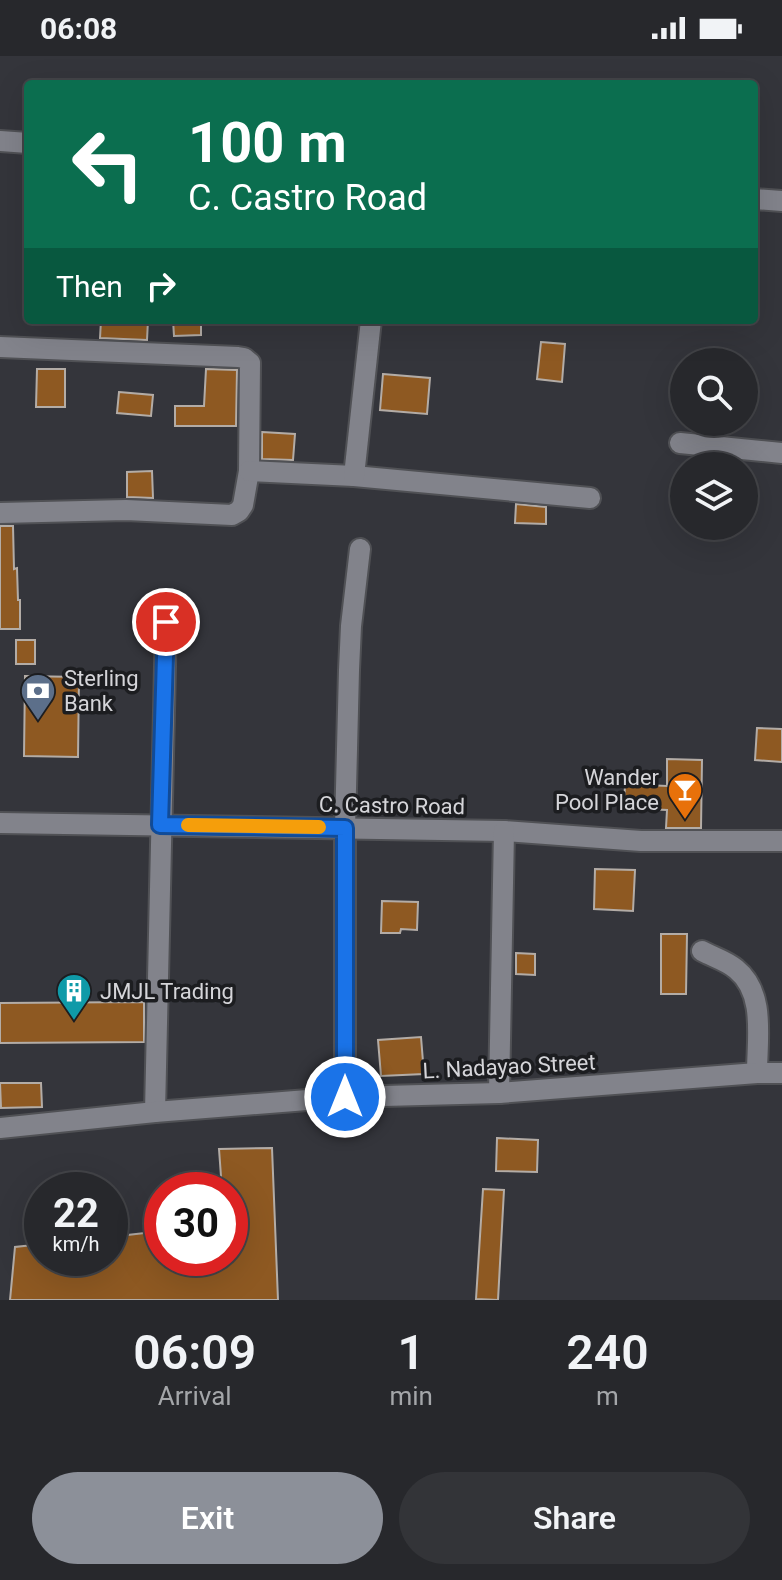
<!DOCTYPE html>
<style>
body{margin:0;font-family:Roboto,sans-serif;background:#333438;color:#f1f3f6;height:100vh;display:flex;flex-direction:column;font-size:30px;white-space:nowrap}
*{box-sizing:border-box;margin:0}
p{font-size:26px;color:#a4a6a9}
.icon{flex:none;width:44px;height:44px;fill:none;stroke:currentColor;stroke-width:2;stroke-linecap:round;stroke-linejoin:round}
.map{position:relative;height:1244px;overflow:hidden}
.details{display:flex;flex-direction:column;background:#27282c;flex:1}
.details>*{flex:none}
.hud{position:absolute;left:24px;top:24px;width:734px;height:244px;border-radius:8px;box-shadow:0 8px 32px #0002,0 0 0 2px #434448;background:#0b6e4f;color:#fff;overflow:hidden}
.fabs{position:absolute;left:670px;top:292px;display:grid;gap:16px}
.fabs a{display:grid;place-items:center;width:88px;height:88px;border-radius:50%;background:#27282c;box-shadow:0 8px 32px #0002,0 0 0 2px #434448;font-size:40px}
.speed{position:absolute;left:24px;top:1116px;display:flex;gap:16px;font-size:40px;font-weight:700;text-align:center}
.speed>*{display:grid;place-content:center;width:104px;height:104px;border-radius:50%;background:#27282c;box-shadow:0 8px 32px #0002,0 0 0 2px #434448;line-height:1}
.speed small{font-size:20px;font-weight:400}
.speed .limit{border:12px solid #d22;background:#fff;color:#111}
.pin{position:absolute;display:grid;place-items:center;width:68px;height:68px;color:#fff;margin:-34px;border:4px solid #fff;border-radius:50%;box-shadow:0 2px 8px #0007}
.me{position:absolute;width:88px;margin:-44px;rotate:0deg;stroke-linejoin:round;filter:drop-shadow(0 0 6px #0008)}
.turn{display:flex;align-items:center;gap:28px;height:168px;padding:0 32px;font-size:36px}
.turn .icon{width:104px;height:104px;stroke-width:2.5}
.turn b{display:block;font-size:56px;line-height:68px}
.then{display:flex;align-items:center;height:76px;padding:0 32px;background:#0003;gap:16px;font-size:30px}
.eta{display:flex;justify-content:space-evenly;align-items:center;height:136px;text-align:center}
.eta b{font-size:48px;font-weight:600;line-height:56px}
.button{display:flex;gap:16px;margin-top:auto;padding:16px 32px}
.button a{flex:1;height:92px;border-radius:48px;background:#8c9099;color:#fff;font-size:32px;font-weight:600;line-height:92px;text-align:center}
.button a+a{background:#333438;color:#f1f3f6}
.status{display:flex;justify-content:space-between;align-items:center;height:56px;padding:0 40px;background:#27282c;direction:ltr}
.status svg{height:22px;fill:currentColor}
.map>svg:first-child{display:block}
</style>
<div class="status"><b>06:08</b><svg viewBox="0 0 49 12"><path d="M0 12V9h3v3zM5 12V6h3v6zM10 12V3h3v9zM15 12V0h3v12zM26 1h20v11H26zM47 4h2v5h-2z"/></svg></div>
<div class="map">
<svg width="782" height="1244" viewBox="0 0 782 1244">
<rect width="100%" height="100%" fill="#34353b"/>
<!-- building -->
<g fill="#8e5922" stroke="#b3aca6" stroke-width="2">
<polygon points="101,264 148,264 147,284 100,282"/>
<polygon points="173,264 201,264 201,279 174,280"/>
<polygon points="541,286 565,288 562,326 537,323"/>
<polygon points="37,313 65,313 65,351 36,351"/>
<polygon points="206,313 237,314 236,370 175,370 175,350 204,350"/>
<polygon points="383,318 430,322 427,358 380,354"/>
<polygon points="119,336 153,339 151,360 117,357"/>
<polygon points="262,376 295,378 293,404 262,403"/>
<polygon points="152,415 153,442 127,441 127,416"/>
<polygon points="516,448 546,451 546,468 515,467"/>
<polygon points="0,470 13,470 14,513 17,512 18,544 20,544 20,573 0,573"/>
<rect x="16" y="584" width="19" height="24"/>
<polygon points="25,620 79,621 78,701 24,700"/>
<polygon points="757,672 782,673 782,706 755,704"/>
<polygon points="667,703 702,704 701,772 666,772 667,754 624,752 625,728 667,730"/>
<polygon points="595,813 635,814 633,855 594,853"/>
<polygon points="382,845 418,846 417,874 401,873 400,877 381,877"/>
<polygon points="661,878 687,878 686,938 661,938"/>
<polygon points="516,897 535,898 535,919 516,918"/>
<polygon points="144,946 144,986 0,987 0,947"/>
<polygon points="421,981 424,1018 381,1020 378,984"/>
<polygon points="0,1027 41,1027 42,1051 1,1052"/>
<polygon points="497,1082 538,1084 537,1116 496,1115"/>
<polygon points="272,1092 278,1244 10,1244 15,1191 42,1188 42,1202 110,1202 110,1181 162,1175 162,1202 230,1202 230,1134 222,1134 219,1093"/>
<polygon points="483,1133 504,1134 498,1244 476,1243"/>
</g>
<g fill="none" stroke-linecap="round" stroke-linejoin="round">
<defs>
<g id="minor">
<polyline points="0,85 28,87"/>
<polyline points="754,143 782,145"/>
<polyline points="0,291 238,301 244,302 250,307 249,415 243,449 239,455 232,459 126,454 0,457"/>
<polyline points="680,387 782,397"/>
<polyline points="249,415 354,420 590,442"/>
<polyline points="354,420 371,264"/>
<polyline points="0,767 504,775 641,785 782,785"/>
<path d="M 702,895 C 713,901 727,905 736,913 C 766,937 757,983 757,1017"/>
<polyline points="499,1037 504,775"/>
<polyline points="345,1041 345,772 349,614 351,570 360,493"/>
<polyline points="155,1056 166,566"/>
<polyline points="0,1072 155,1056 345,1041 499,1037 757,1017 782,1017"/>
</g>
</defs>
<!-- minor casing -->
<use href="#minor" stroke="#505155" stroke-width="24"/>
<!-- minor -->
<use href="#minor" stroke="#82838b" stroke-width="20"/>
</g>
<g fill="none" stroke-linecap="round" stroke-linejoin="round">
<defs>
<polyline id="route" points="166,566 160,769 345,772 345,1041"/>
</defs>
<!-- route casing -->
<use href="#route" stroke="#114b97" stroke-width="20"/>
<!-- route -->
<use href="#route" stroke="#1a73e8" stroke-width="14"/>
<!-- slow -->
<polyline stroke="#f59e0b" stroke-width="14" points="188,769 319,771"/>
</g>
<!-- icons -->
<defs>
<symbol id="bank-pin" viewBox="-11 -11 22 30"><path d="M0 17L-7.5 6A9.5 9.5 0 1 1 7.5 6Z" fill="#5c6f8a" stroke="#1c1d20"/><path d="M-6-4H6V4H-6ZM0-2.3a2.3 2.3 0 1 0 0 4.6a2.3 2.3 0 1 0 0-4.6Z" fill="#fff"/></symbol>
<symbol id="bar-pin" viewBox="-11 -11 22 30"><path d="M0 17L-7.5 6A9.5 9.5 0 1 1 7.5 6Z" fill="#e8710a" stroke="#1c1d20"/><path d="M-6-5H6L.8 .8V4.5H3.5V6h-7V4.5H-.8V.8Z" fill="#fff"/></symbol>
<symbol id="building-pin" viewBox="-11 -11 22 30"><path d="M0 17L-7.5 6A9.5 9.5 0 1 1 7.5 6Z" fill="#0f9aa8" stroke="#1c1d20"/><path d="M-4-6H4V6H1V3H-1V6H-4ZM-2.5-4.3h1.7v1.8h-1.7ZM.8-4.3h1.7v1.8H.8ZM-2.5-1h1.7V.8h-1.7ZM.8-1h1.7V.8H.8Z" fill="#fff"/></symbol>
</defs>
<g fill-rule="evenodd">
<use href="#bank-pin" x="18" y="615" width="40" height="54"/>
<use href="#bar-pin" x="665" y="714" width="40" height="54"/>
<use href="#building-pin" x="54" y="915" width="40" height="54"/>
</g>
<g text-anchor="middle" stroke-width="7" stroke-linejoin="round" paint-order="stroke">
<!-- poi labels -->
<g font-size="22" fill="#d5d5d9" stroke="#1c1d20" text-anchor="start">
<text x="64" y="630">Sterling<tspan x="64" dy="25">Bank</tspan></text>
<text x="659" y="729" text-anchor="end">Wander<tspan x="659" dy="25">Pool Place</tspan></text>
<text x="100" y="943">JMJL Trading</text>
</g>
<!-- street labels -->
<g font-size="22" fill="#d5d5d9" stroke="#1c1d20">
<text transform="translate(392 749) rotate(1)" y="8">C. Castro Road</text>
<text transform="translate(509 1010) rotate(-3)" y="8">L. Nadayao Street</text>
</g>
</g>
</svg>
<div class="fabs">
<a><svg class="icon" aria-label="search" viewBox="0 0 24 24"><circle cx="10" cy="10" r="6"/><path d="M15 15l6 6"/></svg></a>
<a><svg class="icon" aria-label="layers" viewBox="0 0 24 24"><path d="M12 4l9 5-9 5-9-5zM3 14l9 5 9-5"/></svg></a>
</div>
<div class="speed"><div>22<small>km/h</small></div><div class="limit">30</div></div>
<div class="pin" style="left:166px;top:566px;background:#d93025"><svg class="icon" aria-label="arrive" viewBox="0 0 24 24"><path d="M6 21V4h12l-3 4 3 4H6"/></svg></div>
<svg class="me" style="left:345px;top:1041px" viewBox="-20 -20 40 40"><circle r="17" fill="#1a73e8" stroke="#fff" stroke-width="3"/><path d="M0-11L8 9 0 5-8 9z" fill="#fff"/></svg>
<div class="hud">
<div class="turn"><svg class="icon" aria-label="left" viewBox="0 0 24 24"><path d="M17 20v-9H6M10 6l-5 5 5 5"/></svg><div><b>100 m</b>C. Castro Road</div></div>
<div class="then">Then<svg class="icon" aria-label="right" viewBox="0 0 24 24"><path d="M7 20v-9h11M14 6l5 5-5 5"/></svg></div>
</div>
</div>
<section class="details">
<div class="eta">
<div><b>06:09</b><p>Arrival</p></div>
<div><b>1</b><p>min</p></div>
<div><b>240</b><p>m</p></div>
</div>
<div class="button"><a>Exit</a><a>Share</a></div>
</section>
